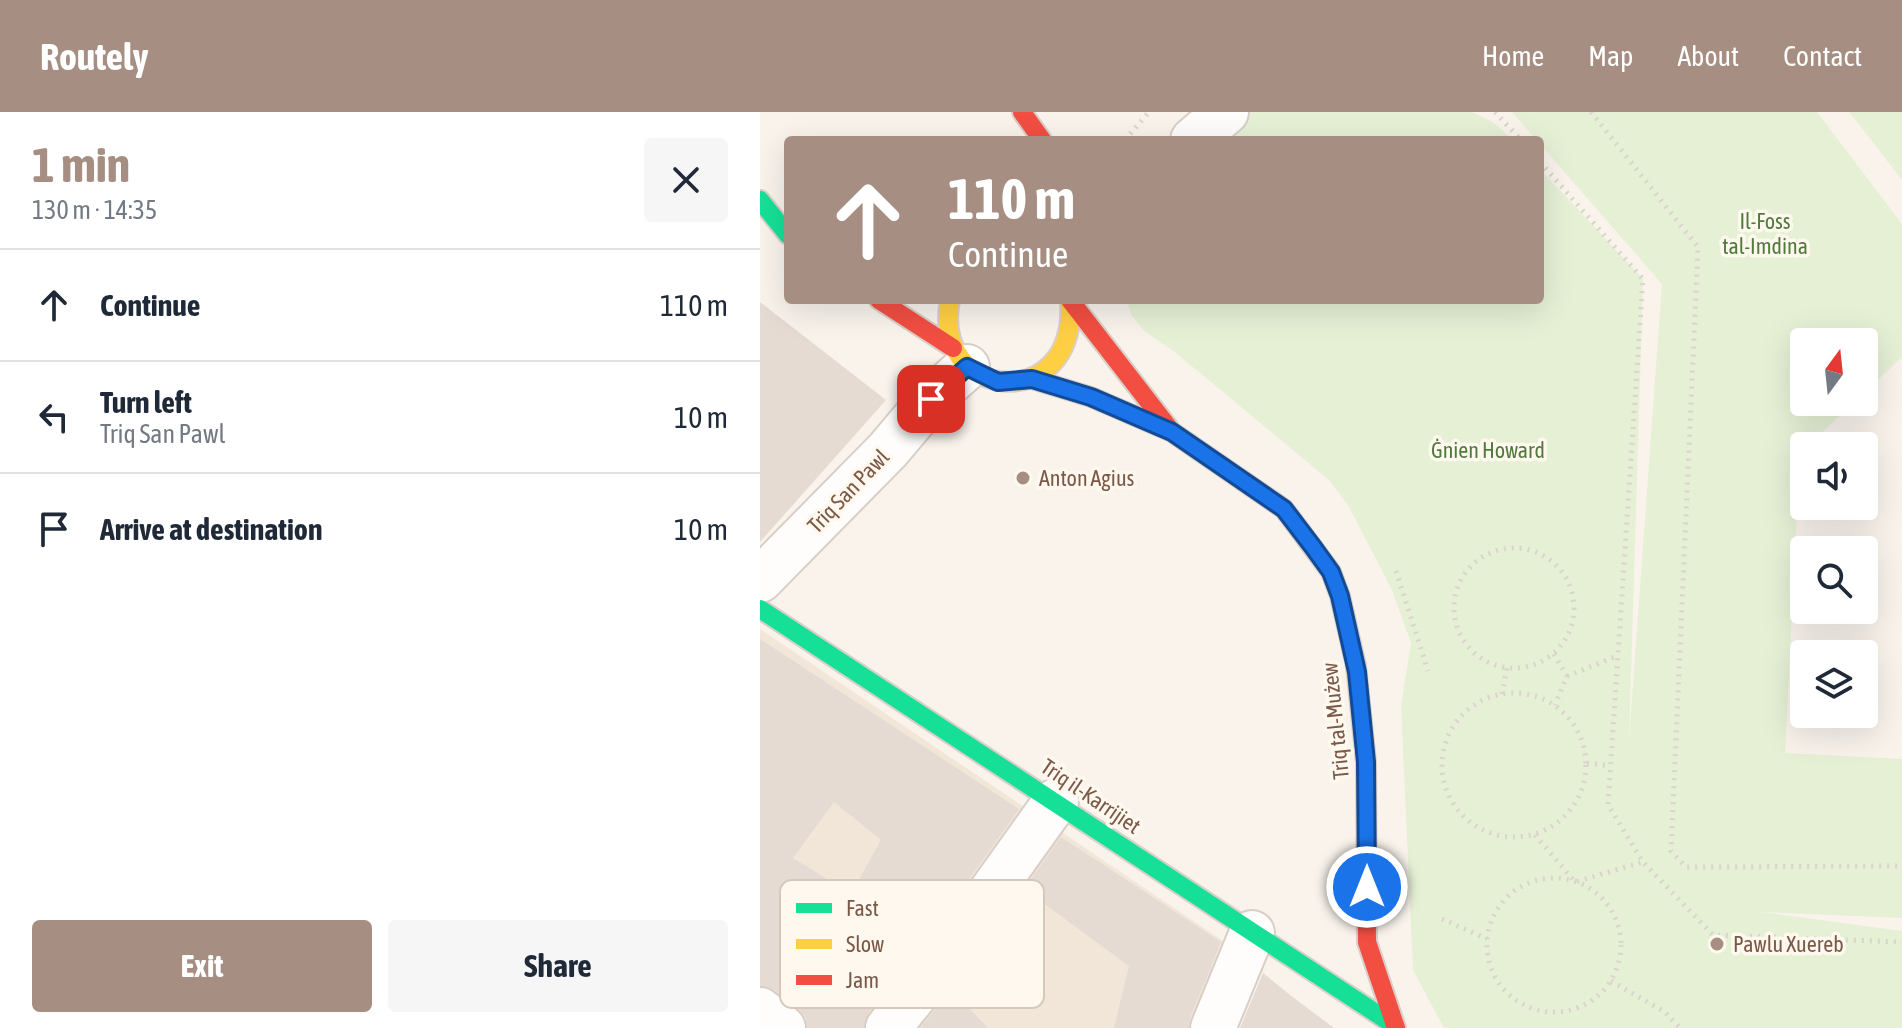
<!DOCTYPE html>
<meta charset="utf-8">
<style>
body{margin:0;font-family:"Asap Condensed",sans-serif;background:#f6f6f7;color:#1f2937;height:100vh;display:flex;flex-direction:column;font-size:30px;white-space:nowrap}
*{box-sizing:border-box;margin:0}
p{font-size:26px;color:#747a83}
.icon{flex:none;width:44px;height:44px;fill:none;stroke:currentColor;stroke-width:2;stroke-linecap:round;stroke-linejoin:round}
.map{position:relative;flex:1;overflow:hidden}
.details{display:flex;flex-direction:column;background:#fff;width:760px}
.details>*{flex:none}
.hud{position:absolute;left:24px;top:24px;width:760px;height:168px;border-radius:8px;box-shadow:0 8px 32px #0002;background:#a68f82;color:#fff;overflow:hidden}
.needle{width:52px;rotate:15deg}
.controls{position:absolute;left:1030px;top:216px;display:grid;gap:16px}
.controls a{display:grid;place-items:center;width:88px;height:88px;border-radius:8px;background:#fff;box-shadow:0 8px 32px #0002;font-size:40px}
.pin{position:absolute;display:grid;place-items:center;width:68px;height:68px;color:#fff;margin:-34px;border-radius:16px;box-shadow:0 4px 12px #0006}
.me{position:absolute;width:88px;margin:-44px;rotate:0deg;stroke-linejoin:round;filter:drop-shadow(0 0 6px #0008)}
.turn{display:flex;align-items:center;gap:28px;height:168px;padding:0 32px;font-size:36px}
.turn .icon{width:104px;height:104px;stroke-width:2.5}
.turn b{display:block;font-size:56px;line-height:68px}
.round{display:grid;place-items:center;flex:none;width:84px;height:84px;border-radius:8px;background:#f6f6f7}
.headline{display:flex;align-items:center;justify-content:space-between;height:136px;padding:0 32px}
h1{font-size:48px;font-weight:700;line-height:60px;color:#a68f82}
.action{display:flex;gap:16px;margin-top:auto;padding:16px 32px}
.action a{flex:1;height:92px;border-radius:8px;background:#a68f82;color:#fff;font-size:32px;font-weight:700;line-height:92px;text-align:center}
.action a+a{background:#f6f6f7;color:#1f2937}
ul{padding:0;list-style:none}
li{display:flex;align-items:center;gap:24px;height:112px;padding:0 32px;border-top:2px solid #e0e1e3}
li div{flex:1}
li b{display:block;font-size:30px}
li em{font-style:normal}
header{display:flex;align-items:center;gap:48px;box-sizing:border-box;height:112px;padding:0 40px;background:#a68f82;color:#fff}
header strong{font-size:38px}
nav{display:flex;gap:44px;margin-inline-start:auto;font-size:28px}
main{display:flex;flex:1;min-height:0}
.map>svg:first-child{display:block}
</style>
<header>
<strong>Routely</strong>
<nav><a>Home</a><a>Map</a><a>About</a><a>Contact</a></nav>
</header>
<main>
<section class="details">
<div class="headline"><div><h1>1 min</h1><p>130 m · 14:35</p></div><a class="round"><svg class="icon" aria-label="close" viewBox="0 0 24 24"><path d="M6 6l12 12M18 6L6 18"/></svg></a></div>
<ul>
<li><svg class="icon" aria-label="ahead" viewBox="0 0 24 24"><path d="M12 20V5M6 11l6-6 6 6"/></svg><div><b>Continue</b></div><em>110 m</em></li>
<li><svg class="icon" aria-label="left" viewBox="0 0 24 24"><path d="M17 20v-9H6M10 6l-5 5 5 5"/></svg><div><b>Turn left</b><p>Triq San Pawl</p></div><em>10 m</em></li>
<li><svg class="icon" aria-label="arrive" viewBox="0 0 24 24"><path d="M6 21V4h12l-3 4 3 4H6"/></svg><div><b>Arrive at destination</b></div><em>10 m</em></li>
</ul>
<div class="action"><a>Exit</a><a>Share</a></div>
</section>
<div class="map">
<svg width="1142" height="916" viewBox="0 0 1142 916">
<rect width="100%" height="100%" fill="#f9f3ec"/>
<!-- residential -->
<polygon fill="#f2e6d9" points="0,517 466,831 435,916 28,916 0,894"/>
<!-- green -->
<g fill="#e5f0d5">
<polygon points="489,0 712,0 733,10 753,28 461,28"/>
<polygon points="752,0 1057,0 1142,112 1142,245 1104,281 1104,230 1044,230 1044,290 1094,290 1048,334 1044,334 1040,342 1025,641 1142,647 1142,806 1001,800 1142,819 1142,916 684,916 653,858 641,593 651,531 632,478 588,393 569,368 416,241 383,218 372,204 366,188 780,188 780,57 883,167 869,628 902,172 780,32 780,28 776,28"/>
<polygon points="1089,0 1142,0 1142,68 1095,7"/>
</g>
<!-- building -->
<g fill="#e5dbd3" fill-rule="evenodd">
<polygon points="0,190 126,288 0,430"/>
<path d="M 0,527 L 259,697 L 153,846 L 109,900 L 104,916 L 47,916 L 46,906 L 38,896 L 15,878 L 0,874 ZM 74,690 L 121,728 L 91,782 L 33,746 Z"/>
<polygon points="301,725 461,830 430,906 429,916 354,916 369,854 279,788 207,894 228,916 160,916 193,876"/>
<polygon points="503,861 530,883 574,916 480,916"/>
</g>
<g fill="none" stroke-linecap="round" stroke-linejoin="round">
<defs>
<g id="street">
<polyline points="433,28 466,0"/>
<polyline points="0,468 128,338 171,287 207,255"/>
<polyline points="0,898 23,916"/>
<polyline points="128,916 173,861 296,689"/>
<polyline points="453,916 492,821"/>
</g>
<g id="fast">
<polyline points="0,88 28,123"/>
<polyline points="0,497 634,913"/>
</g>
<g id="slow">
<path d="M 190,188 C 170,290 319,304 310,188"/>
<polyline points="272,267 331,285 412,320 524,397 571,460 580,484 596,554"/>
</g>
<g id="jam">
<polyline points="262,0 282,28"/>
<polyline points="119,188 193,236"/>
<polyline points="310,188 409,316"/>
<polyline points="596,554 606,650 607,830 636,916"/>
</g>
</defs>
<!-- street casing -->
<use href="#street" stroke="#d8cec8" stroke-width="48"/>
<!-- fast casing -->
<use href="#fast" stroke="#d9cfc8" stroke-width="22"/>
<!-- slow casing -->
<use href="#slow" stroke="#d9cfc8" stroke-width="22"/>
<!-- jam casing -->
<use href="#jam" stroke="#d9cfc8" stroke-width="22"/>
<!-- path -->
<g stroke="#dcd3ce" stroke-width="5" stroke-dasharray="2 6" stroke-linecap="butt">
<polyline points="735,0 761,28"/>
<polyline points="831,0 938,135 911,739 926,755 1142,754"/>
<polyline points="365,28 389,0"/>
<polyline points="780,50 883,167 848,693 883,750 953,823 1142,830"/>
<circle cx="754" cy="496" r="60"/>
<polyline points="636,459 668,559"/>
<polyline points="794,542 807,564 795,593"/>
<polyline points="807,564 857,544"/>
<circle cx="754" cy="653" r="72"/>
<polyline points="742,582 747,556"/>
<polyline points="827,651 850,654"/>
<polyline points="775,723 815,770 883,750"/>
<circle cx="794" cy="833" r="67"/>
<polyline points="682,807 727,827"/>
<polyline points="851,869 905,900 920,916"/>
</g>
<!-- street -->
<use href="#street" stroke="#fefdfc" stroke-width="44"/>
<!-- fast -->
<use href="#fast" stroke="#16e098" stroke-width="18"/>
<!-- slow -->
<use href="#slow" stroke="#ffcf43" stroke-width="18"/>
<!-- jam -->
<use href="#jam" stroke="#f24e42" stroke-width="18"/>
</g>
<g fill="none" stroke-linecap="round" stroke-linejoin="round">
<defs>
<polyline id="route" points="171,287 207,255 238,270 272,267 331,285 412,320 524,397 553,435 571,460 580,484 597,560 606,650 607,775"/>
</defs>
<!-- route casing -->
<use href="#route" stroke="#114b97" stroke-width="20"/>
<!-- route -->
<use href="#route" stroke="#1a73e8" stroke-width="14"/>
</g>
<!-- markers -->
<g fill="#a68f82" stroke="#fff8ee" stroke-width="3">
<circle cx="263" cy="366" r="8"/>
<circle cx="957" cy="832" r="8"/>
</g>
<g text-anchor="middle" stroke-width="7" stroke-linejoin="round" paint-order="stroke">
<!-- park labels -->
<g font-size="22" fill="#517a3d" stroke="#fff8ee">
<text x="1005" y="117">Il-Foss<tspan x="1005" dy="25">tal-Imdina</tspan></text>
<text x="728" y="346">Ġnien Howard</text>
</g>
<!-- poi labels -->
<g font-size="22" fill="#7a5949" stroke="#fff8ee" text-anchor="start">
<text x="279" y="374">Anton Agius</text>
<text x="973" y="840">Pawlu Xuereb</text>
</g>
<!-- street labels -->
<g font-size="22" fill="#7a5949" stroke="#fff8ee">
<text transform="translate(88 379) rotate(-46)" y="8">Triq San Pawl</text>
<text transform="translate(575 609) rotate(-96)" y="8">Triq tal-Mużew</text>
<text transform="translate(331 684) rotate(34)" y="8">Triq il-Karrijiet</text>
</g>
</g>
<!-- legend -->
<rect x="20" y="768" width="264" height="128" rx="12" fill="#fff8ee" stroke="#d7c8bc" stroke-width="2"/>
<rect x="36" y="791" width="36" height="10" fill="#16e098"/>
<rect x="36" y="827" width="36" height="10" fill="#ffcf43"/>
<rect x="36" y="863" width="36" height="10" fill="#f24e42"/>
<g font-size="22" fill="#7a5949">
<text x="86" y="804">Fast</text>
<text x="86" y="840">Slow</text>
<text x="86" y="876">Jam</text>
</g>
</svg>
<div class="controls">
<a><svg class="needle" viewBox="-14 -14 28 28"><path d="M0-13l5 13h-10z" fill="#e53935"/><path d="M0 13l5-13h-10z" fill="#747a83"/></svg></a>
<a><svg class="icon" aria-label="sound" viewBox="0 0 24 24"><path d="M4 9h4l5-4v14l-5-4H4zM17 9q2 3 0 6"/></svg></a>
<a><svg class="icon" aria-label="search" viewBox="0 0 24 24"><circle cx="10" cy="10" r="6"/><path d="M15 15l6 6"/></svg></a>
<a><svg class="icon" aria-label="layers" viewBox="0 0 24 24"><path d="M12 4l9 5-9 5-9-5zM3 14l9 5 9-5"/></svg></a>
</div>
<div class="pin" style="left:171px;top:287px;background:#d93025"><svg class="icon" aria-label="arrive" viewBox="0 0 24 24"><path d="M6 21V4h12l-3 4 3 4H6"/></svg></div>
<svg class="me" style="left:607px;top:775px" viewBox="-20 -20 40 40"><circle r="17" fill="#1a73e8" stroke="#fff" stroke-width="3"/><path d="M0-11L8 9 0 5-8 9z" fill="#fff"/></svg>
<div class="hud">
<div class="turn"><svg class="icon" aria-label="ahead" viewBox="0 0 24 24"><path d="M12 20V5M6 11l6-6 6 6"/></svg><div><b>110 m</b>Continue</div></div>
</div>
</div>
</main>
